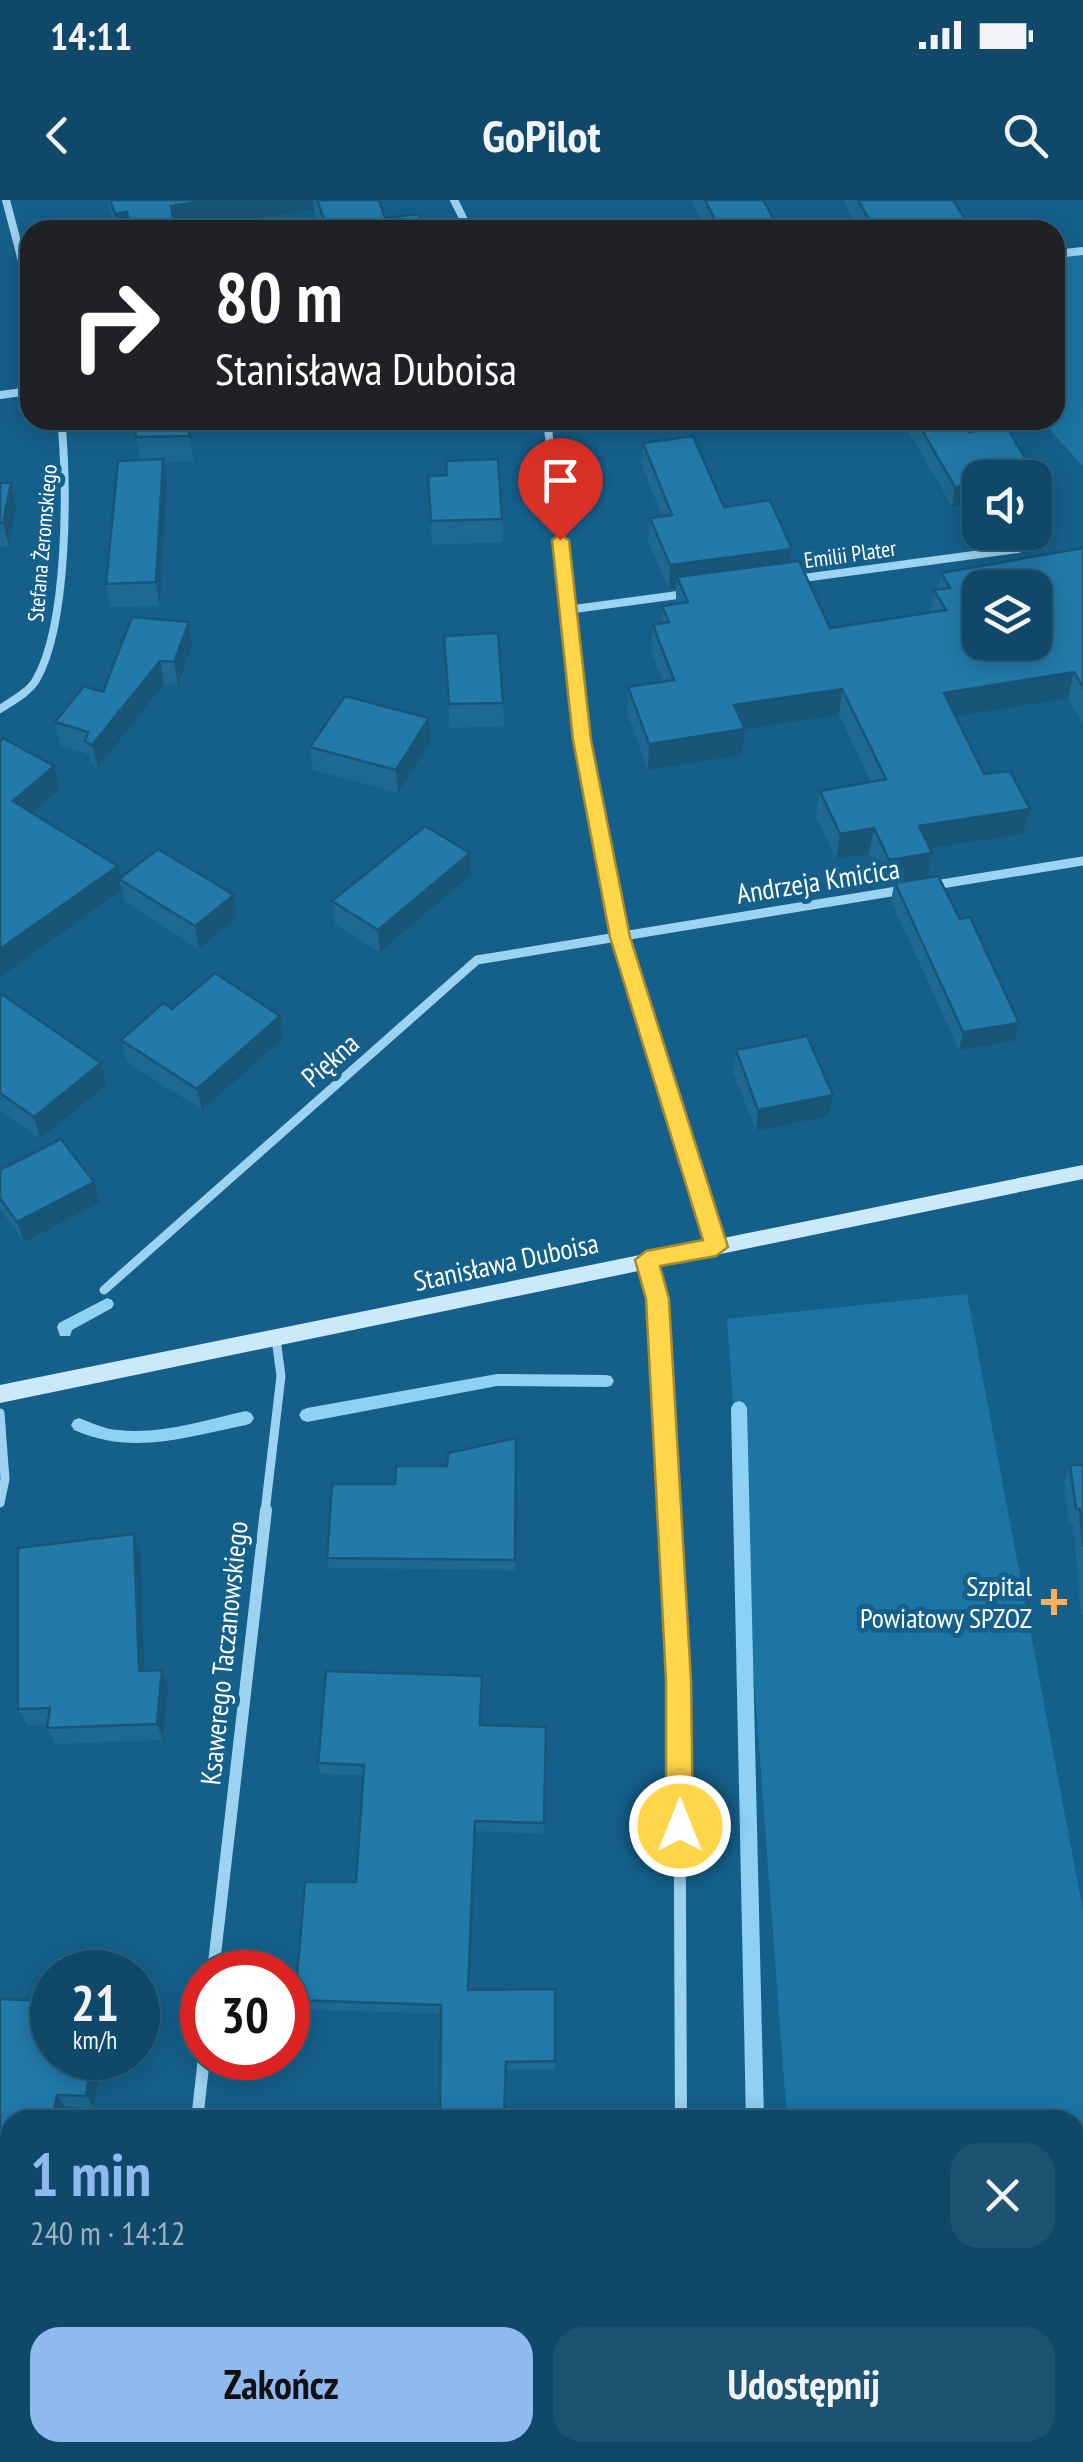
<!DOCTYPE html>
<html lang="pl">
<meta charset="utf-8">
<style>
body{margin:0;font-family:"PT Sans Narrow",sans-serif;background:#1d5271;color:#f1f3f6;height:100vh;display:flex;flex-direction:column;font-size:38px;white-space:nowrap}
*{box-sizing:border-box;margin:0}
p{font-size:32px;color:#9bb2c0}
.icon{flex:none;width:55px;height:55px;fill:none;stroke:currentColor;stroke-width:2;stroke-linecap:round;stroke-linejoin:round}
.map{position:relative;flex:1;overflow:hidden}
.drawer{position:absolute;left:0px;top:1910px;width:1085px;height:352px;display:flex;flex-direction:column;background:#0f4868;border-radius:30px 30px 0 0;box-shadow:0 5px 25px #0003,0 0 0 2px #2f607c}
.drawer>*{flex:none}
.top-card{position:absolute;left:20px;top:20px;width:1045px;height:210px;border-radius:30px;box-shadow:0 5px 25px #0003,0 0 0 2px #2f607c;background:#202124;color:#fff;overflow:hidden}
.tools{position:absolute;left:962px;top:260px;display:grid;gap:20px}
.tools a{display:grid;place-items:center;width:90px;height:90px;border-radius:20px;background:#0f4868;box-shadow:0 5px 25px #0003,0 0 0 2px #2f607c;font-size:50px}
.speed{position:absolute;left:30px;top:1750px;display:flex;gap:20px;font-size:50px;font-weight:700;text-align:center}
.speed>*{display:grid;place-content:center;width:130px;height:130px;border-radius:50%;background:#0f4868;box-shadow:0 5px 25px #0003,0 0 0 2px #2f607c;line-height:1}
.speed small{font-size:25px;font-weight:400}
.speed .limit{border:15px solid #d22;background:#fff;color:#111}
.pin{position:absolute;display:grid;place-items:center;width:85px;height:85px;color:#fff;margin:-102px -42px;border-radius:50% 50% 50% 0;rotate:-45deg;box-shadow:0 0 10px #0007}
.pin .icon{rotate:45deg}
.me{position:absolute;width:110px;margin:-55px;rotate:0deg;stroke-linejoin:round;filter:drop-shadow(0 0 8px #0008)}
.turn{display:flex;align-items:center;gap:35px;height:210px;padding:0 30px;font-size:45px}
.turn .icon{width:130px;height:130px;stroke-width:2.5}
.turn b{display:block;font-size:70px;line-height:85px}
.round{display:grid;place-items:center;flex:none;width:105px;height:105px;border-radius:30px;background:#1d5271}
.overview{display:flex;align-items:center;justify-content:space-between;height:170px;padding:0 30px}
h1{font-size:60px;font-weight:800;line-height:75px;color:#90b9f0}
.primary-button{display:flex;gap:20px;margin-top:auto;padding:20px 30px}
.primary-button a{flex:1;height:115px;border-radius:30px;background:#90b9f0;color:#111;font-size:40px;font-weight:800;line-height:115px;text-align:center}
.primary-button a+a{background:#1d5271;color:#f1f3f6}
.status{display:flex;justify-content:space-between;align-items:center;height:70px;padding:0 50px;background:#0f4868;direction:ltr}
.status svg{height:28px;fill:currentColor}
header{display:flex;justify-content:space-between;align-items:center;height:130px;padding:0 30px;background:#0f4868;font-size:45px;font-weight:800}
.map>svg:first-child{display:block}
</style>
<div class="status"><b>14:11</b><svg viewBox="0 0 49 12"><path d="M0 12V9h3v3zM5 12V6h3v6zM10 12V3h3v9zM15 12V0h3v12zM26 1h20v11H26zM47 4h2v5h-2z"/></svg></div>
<header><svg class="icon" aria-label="back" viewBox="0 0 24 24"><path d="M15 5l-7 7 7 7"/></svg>GoPilot<svg class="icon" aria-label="search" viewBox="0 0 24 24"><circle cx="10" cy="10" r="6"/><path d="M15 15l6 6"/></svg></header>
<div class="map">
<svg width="1083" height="2262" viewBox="0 0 1083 2262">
<rect width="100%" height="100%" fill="#14608b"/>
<!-- green -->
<g fill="#1c75a5">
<polygon points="1083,54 1083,266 1041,220 1055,220 1055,57"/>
<polygon points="967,1094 1083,1711 1083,2262 812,2262 811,2253 1075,2252 1075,1920 787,1920 727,1119"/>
</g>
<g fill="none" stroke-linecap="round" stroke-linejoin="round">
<!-- stream -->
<g fill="#8ed1f3" fill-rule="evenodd">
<polygon points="107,1098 112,1100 114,1104 112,1108 72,1130 70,1136 60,1136 57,1127 59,1123"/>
<polygon points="497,1174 606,1175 611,1176 614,1181 611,1186 606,1187 497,1186 307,1222 302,1220 299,1215 302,1210 307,1208"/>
<polygon points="739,1201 744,1203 747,1208 764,1920 746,1920 731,1208 734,1203"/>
<path d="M 246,1211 L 251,1213 L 254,1218 L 251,1223 L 246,1225 C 186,1237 133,1256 74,1230 L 71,1225 L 74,1220 L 79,1218 C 92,1223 104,1229 118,1230 C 160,1235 205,1220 246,1211 Z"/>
<rect x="753" y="2252" width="20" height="10"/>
</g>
<!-- street-far2 -->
<g stroke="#9cd3f0" stroke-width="8">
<polyline points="6,0 30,91"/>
<polyline points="454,0 469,30"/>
<polyline points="1055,54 1083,51"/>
<polyline points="0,195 30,191"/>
<polyline points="547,220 589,574"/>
<polyline points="796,379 1018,349"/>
<polyline points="567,410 685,394"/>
<path d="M 0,509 C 12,501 28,493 36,480 C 68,425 68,283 61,220"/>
</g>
<!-- street-far1 -->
<g stroke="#9cd3f0" stroke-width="9">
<polyline points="588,572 620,737 716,1047"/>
<polyline points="929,686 1083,661"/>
<polyline points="647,1060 658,1099 670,1312"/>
<polyline points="104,1090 477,760 903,690"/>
<polyline points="0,1213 5,1279 0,1303"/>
<polyline points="265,1312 281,1176 276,1139"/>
</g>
<!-- street -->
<g stroke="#9cd3f0" stroke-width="12">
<polyline points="670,1310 679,1479 681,1920"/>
<polyline points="213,1772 266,1310"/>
<polyline points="197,1920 204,1858"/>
<polyline points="682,2252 682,2262"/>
<polyline points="158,2262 159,2252"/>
</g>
<!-- secondary -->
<polygon fill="#cae9fb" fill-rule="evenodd" points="1083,965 1083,979 0,1203 0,1185"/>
</g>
<!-- wall -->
<g fill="#1d6992">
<polygon points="107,0 379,0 385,18 425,30 321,30 314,10 180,30 116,30"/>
<polygon points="691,0 763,0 780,30 702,22"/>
<polygon points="843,0 953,0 966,20 964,30 860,30"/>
<polygon points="132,220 186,220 194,261 164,262 167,282 160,406 110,407 106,384 140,260"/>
<polygon points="642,220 741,220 647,232"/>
<polygon points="908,220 963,220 969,232 952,306 907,229"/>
<polygon points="643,243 724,307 792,349 791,362 830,428 930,412 934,390 938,389 941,373 1083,348 1083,525 1068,498 955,516 984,574 1023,634 930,649 932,653 927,677 1014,841 959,850 891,701 894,684 884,685 869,654 836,659 816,616 820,591 871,582 839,515 745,529 742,555 648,570 627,513 628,487 663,481 651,451 653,425 661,423 662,406 676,404 676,388 669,389 648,341 650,318 662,316 642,266"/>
<polygon points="428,276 502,319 503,342 432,345"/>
<polygon points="0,283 11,283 16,307 9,347 0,347"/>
<polygon points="189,422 192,445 178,485 164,484 98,568 90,564 88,554 60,545 55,522 103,492"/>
<polygon points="444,436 503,503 504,526 450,528"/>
<polygon points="429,518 431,541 398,593 313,570 310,547"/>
<polygon points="0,541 60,589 32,613 118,666 121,677 237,717 199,749 124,701 122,690 0,777"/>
<polygon points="470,653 471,675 380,752 335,724 332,701"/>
<polygon points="0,793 107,885 40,939 0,910"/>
<polygon points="172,809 280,816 284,838 202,910 127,862 121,840"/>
<polygon points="736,850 829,916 756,931 733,872"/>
<polygon points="0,970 94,982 100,1003 24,1042 0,1009"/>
<polygon points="516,1238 515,1370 329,1368 327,1358 395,1284 447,1266"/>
<polygon points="1070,1265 1083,1265 1083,1415 1081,1415 1073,1324 1069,1324 1064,1281"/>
<polygon points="134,1334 141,1352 145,1471 168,1487 163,1540 55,1544 47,1528 48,1525 27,1525 18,1509"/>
<polygon points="482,1488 481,1525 546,1527 544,1634 476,1631 469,1790 555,1789 555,1870 506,1870 441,1814 298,1809 295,1800 356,1682 363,1575 321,1574 318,1563"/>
<polygon points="0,1799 101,1858 94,1908 65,1906 10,1920 10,2053 0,2053"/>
</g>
<!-- shaded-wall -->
<g fill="#185577">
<polygon points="211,0 313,0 314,10 174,30 171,6"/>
<polygon points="127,12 130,30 117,30 115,14"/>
<polygon points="966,20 964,30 881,30"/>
<polygon points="648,220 741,220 647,232"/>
<polygon points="163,259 167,282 160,406 156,382"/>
<polygon points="11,283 16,307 9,347 3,323"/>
<polygon points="980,284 980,302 952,306 955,287"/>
<polygon points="792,349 789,372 677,377 676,388 669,389 670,365"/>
<polygon points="189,422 192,445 178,485 174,462"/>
<polygon points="160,461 164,484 98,568 92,545"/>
<polygon points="1074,472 1068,498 939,519 944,493"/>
<polygon points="842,489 839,515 732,531 734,505"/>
<polygon points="429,518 431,541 398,593 396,570"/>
<polygon points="745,529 742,555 648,570 649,544"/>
<polygon points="54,566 60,589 20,624 13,601"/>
<polygon points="1030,609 1023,634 914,651 919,626"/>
<polygon points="874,628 869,654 836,659 840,634"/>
<polygon points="470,653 471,675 380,752 378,730"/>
<polygon points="932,653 927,678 884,685 889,660"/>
<polygon points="118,666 122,680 119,679 122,690 0,777 0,749"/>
<polygon points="234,695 237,717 199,749 195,726"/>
<polygon points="280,816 284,838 202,910 197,889"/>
<polygon points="1019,823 1014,841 959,850 963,832"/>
<polygon points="101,863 107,885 40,939 34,917"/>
<polygon points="833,895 829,916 756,931 758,910"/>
<polygon points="94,982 100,1003 24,1042 17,1022"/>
<polygon points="134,1334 141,1352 145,1488 139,1471"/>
<polygon points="162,1470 168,1487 163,1540 157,1524"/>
<polygon points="475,1621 476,1631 469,1799 468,1790"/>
<polygon points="92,1858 101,1858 94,1908 86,1896"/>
<polygon points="57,1895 65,1906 63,1920 52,1920"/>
<polygon points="54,2252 64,2252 63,2262 53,2262"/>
</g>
<!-- building -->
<g fill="#227aaa" stroke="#185577" stroke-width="2.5" fill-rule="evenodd">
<polygon points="110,0 211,0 171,6 175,30 130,30 127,12 115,14"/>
<polygon points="317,0 379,0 385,18 419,14 425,30 328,30"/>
<polygon points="705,0 763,0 780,30 639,30 715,20"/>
<polygon points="858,0 953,0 966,20 875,30"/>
<polygon points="133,220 186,220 190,236 136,237"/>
<polygon points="916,220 963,220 969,232 1006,226 1036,276 980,278 980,284 955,287"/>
<polygon points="693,236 724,307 770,300 792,349 670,365 650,318 672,315 643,243"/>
<polygon points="163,259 156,382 106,384 118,261"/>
<polygon points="498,259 502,319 431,321 428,276 447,275 446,261"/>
<polygon points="0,283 11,283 3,323 0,323"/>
<path d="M 1083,348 L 1083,487 L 1074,472 L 944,493 L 984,574 L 1010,571 L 1030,609 L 919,626 L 932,653 L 889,660 L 874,628 L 840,634 L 820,591 L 886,579 L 842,489 L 734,505 L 745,529 L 649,544 L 628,487 L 674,480 L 653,425 L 669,422 L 662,406 L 688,402 L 677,377 L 799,361 L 830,428 L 946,410 L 934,390 L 950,388 L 941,373 ZM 980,388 L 1035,388 L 1035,442 L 980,442 Z"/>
<polygon points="132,417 189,422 174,462 160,461 92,545 85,541 88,532 55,522 84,486 103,492"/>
<polygon points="498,433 503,503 449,504 444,436"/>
<polygon points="345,496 429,518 396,570 310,547"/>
<polygon points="3,538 54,566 13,601 118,666 0,749 0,541"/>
<polygon points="425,626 470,653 378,730 332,701"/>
<polygon points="158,649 234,695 195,726 119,679"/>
<polygon points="938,676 960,719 970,717 1019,823 963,832 895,683"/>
<polygon points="215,773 280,816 197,889 121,840 163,803 172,809"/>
<polygon points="0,793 101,863 34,917 0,893"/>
<polygon points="807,836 833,895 758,910 736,850"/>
<polygon points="61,939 94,982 17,1022 0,998 0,970"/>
<polygon points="516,1238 515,1360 327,1358 332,1284 395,1284 396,1266 447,1266 448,1253"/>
<polygon points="1070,1265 1083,1265 1083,1347 1080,1309 1076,1309"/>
<polygon points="134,1334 139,1471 162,1470 157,1524 47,1528 50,1508 18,1509 18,1348"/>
<polygon points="326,1471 482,1476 480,1525 546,1527 544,1623 475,1621 468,1790 555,1789 555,1861 506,1862 504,1920 440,1920 441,1805 295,1800 305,1682 356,1682 364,1565 318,1563"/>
<polygon points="0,1799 52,1801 52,1858 92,1858 86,1896 57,1895 52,1920 10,1920 10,2044 0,2044"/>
<polygon points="0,2181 10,2181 10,2252 54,2252 53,2262 0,2262"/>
<polygon points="247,2252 332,2252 331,2262 246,2262"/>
</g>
<!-- route -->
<polygon fill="#ffd54a" stroke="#a68a30" stroke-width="2.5" points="560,335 569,340 591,540 630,737 728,1047 716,1056 660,1066 669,1099 691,1480 693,1626 689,1635 680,1639 670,1635 666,1626 666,1480 646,1099 635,1060 646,1051 703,1040 610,737 573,540 552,340"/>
<!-- markers -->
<path fill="#ffaf5b" stroke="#14608b" stroke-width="4" d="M1049 1387h10v10h10v10h-10v10h-10v-10h-10v-10h10z"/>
<g text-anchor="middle" stroke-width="10" stroke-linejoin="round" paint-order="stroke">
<!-- far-street labels -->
<g font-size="22" fill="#fff" stroke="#14608b">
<text transform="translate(42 343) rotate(-85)" y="8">Stefana Żeromskiego</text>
<text transform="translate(850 354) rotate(-8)" y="8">Emilii Plater</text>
</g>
<!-- street labels -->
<g font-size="28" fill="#fff" stroke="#14608b">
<text transform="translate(818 681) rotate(-9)" y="10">Andrzeja Kmicica</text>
<text transform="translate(330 860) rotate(-41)" y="10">Piękna</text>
<text transform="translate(506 1062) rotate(-12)" y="10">Stanisława Duboisa</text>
<text transform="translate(224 1453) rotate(-84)" y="10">Ksawerego Taczanowskiego</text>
</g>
<!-- poi labels -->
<g font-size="28" fill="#fff" stroke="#14608b" text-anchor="end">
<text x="1032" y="1396">Szpital<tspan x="1032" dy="32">Powiatowy SPZOZ</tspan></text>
</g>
</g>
</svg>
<div class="tools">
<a><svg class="icon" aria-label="sound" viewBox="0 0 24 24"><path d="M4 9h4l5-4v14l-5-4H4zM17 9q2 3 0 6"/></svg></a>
<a><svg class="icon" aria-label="layers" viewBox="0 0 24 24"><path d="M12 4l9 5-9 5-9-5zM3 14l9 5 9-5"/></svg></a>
</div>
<div class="speed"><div>21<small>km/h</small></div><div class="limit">30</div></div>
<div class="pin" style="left:560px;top:340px;background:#d93025"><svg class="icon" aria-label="arrive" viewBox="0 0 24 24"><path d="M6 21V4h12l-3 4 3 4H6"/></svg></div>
<svg class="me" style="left:680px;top:1626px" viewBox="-20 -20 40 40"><circle r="17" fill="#ffd54a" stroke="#fff" stroke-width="3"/><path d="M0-11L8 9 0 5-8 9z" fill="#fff"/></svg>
<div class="top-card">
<div class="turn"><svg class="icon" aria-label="right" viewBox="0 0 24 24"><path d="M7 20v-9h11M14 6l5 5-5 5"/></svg><div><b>80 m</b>Stanisława Duboisa</div></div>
</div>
<section class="drawer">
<div class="overview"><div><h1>1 min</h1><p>240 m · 14:12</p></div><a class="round"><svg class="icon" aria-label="close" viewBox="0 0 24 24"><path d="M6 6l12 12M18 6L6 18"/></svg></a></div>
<div class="primary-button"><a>Zakończ</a><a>Udostępnij</a></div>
</section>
</div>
